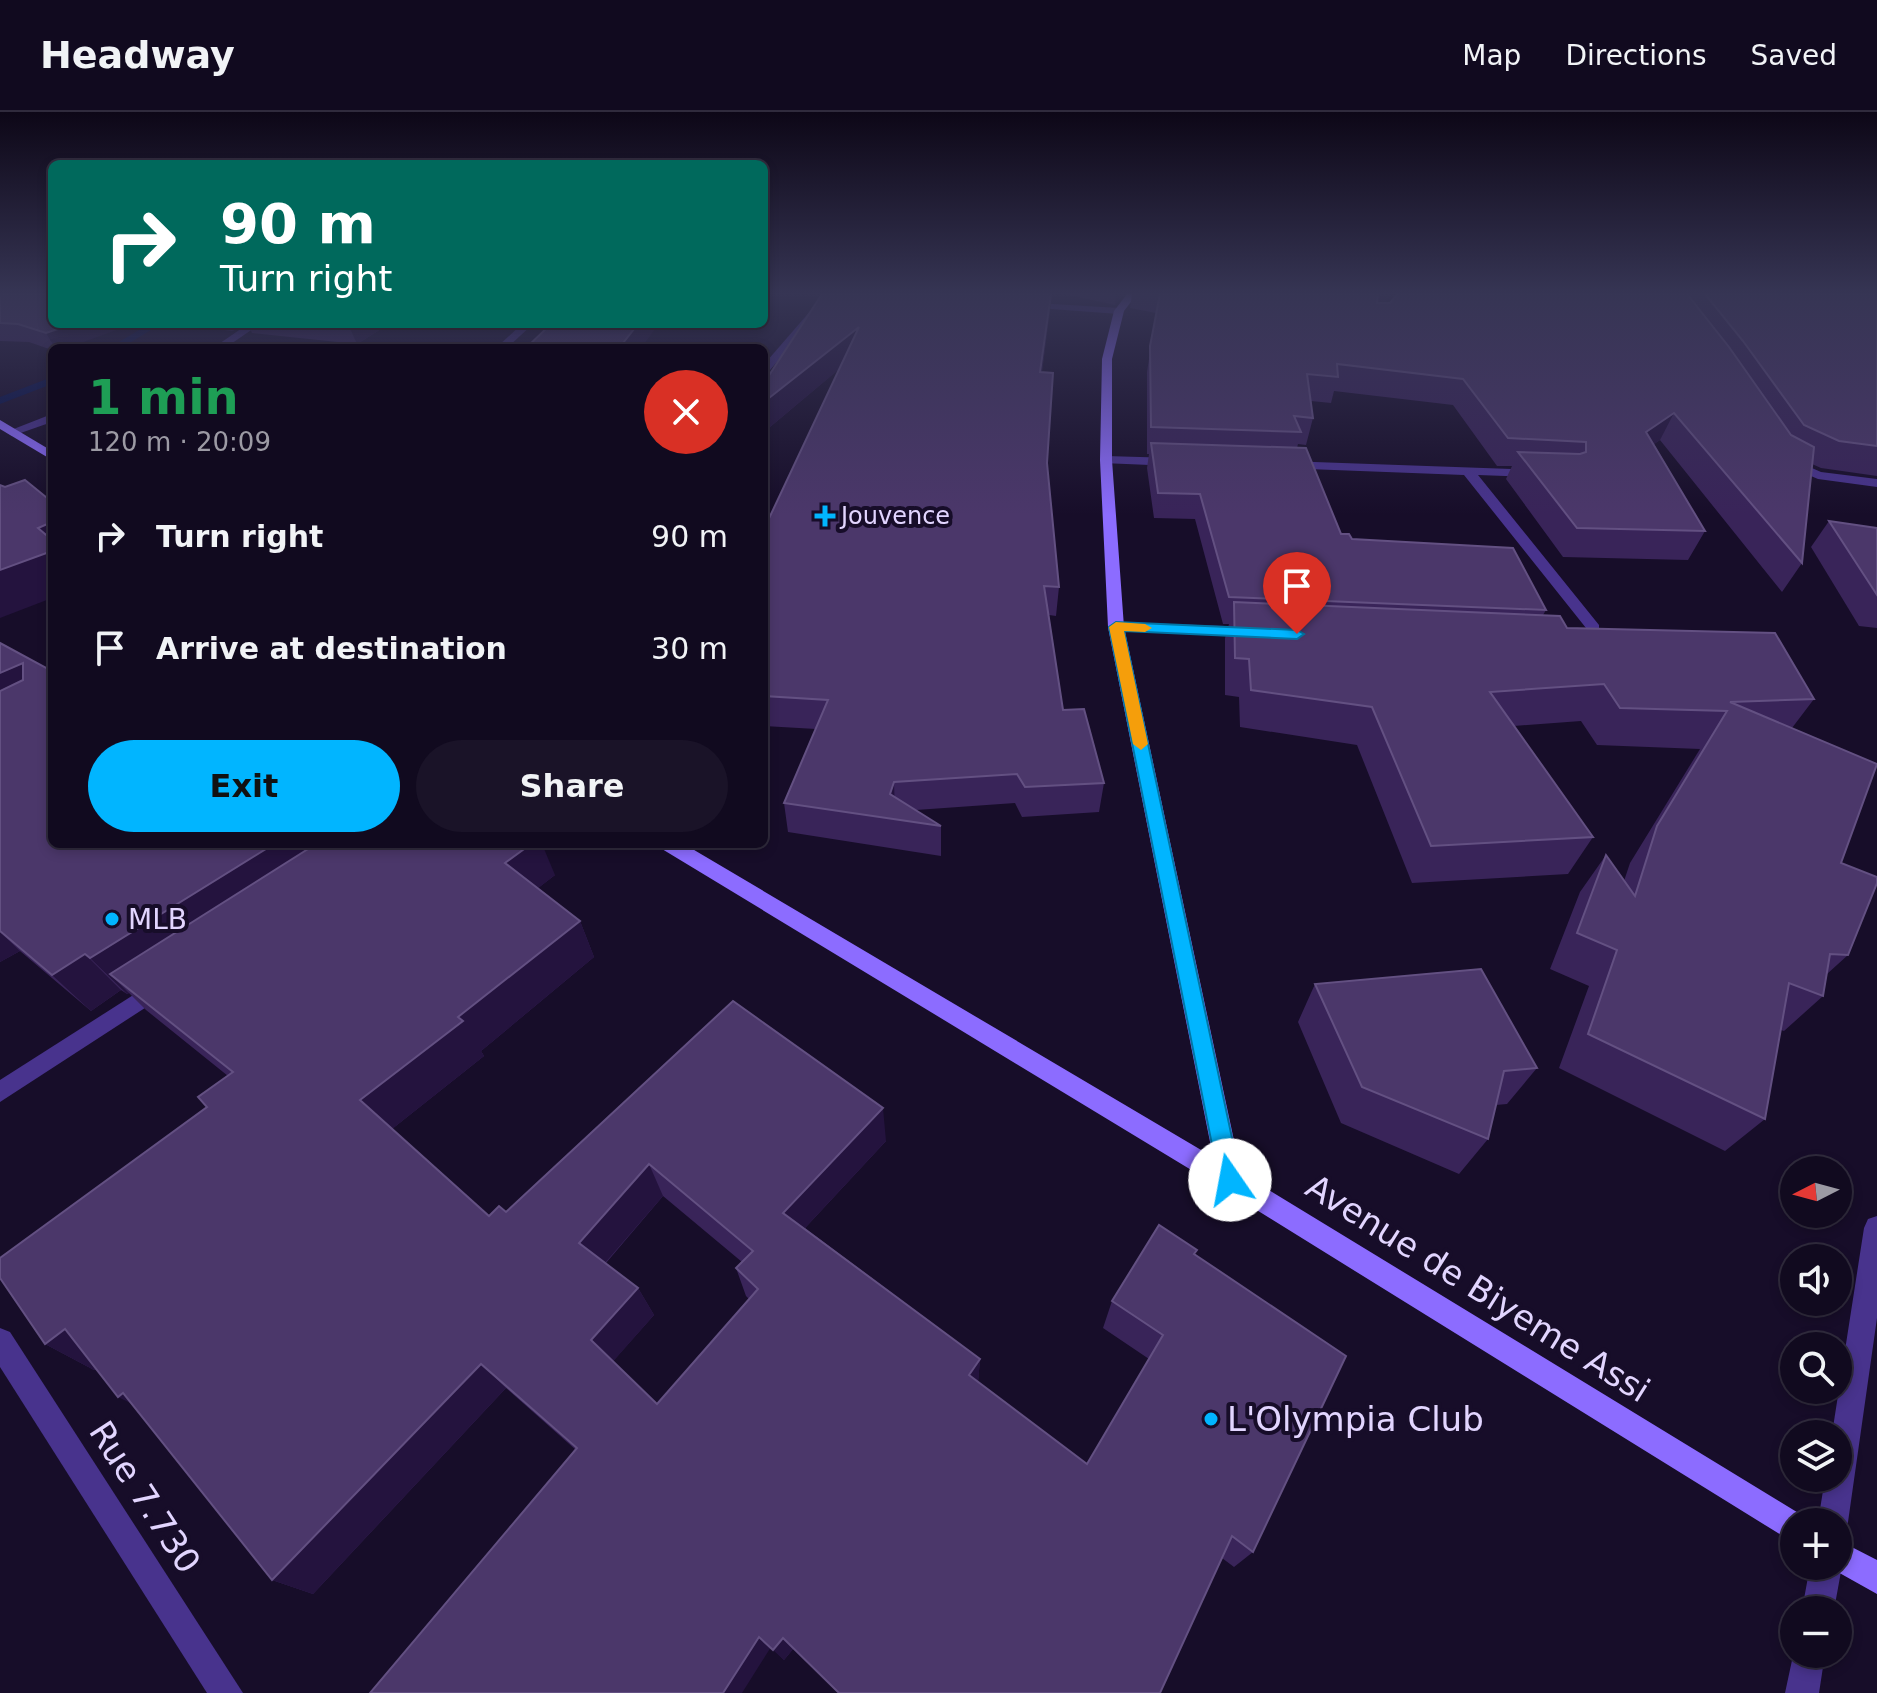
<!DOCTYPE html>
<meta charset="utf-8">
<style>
body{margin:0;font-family:"DejaVu Sans",sans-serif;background:#1a1328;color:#f1f3f6;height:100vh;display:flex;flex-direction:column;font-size:30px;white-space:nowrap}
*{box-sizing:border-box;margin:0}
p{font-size:26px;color:#9c9aa4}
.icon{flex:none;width:44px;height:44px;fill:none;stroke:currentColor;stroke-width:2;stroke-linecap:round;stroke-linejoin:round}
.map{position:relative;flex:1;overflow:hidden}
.drawer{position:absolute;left:48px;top:232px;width:720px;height:504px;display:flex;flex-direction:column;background:#110a1f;border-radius:12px;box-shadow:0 4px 12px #0003,0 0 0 2px #302b3d}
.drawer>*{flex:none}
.guide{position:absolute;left:48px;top:48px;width:720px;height:168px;border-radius:12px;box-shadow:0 4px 12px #0003,0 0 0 2px #302b3d;background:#00695c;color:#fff;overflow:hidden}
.needle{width:52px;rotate:264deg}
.controls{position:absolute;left:1780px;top:1044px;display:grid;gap:16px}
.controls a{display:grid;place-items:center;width:72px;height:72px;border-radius:50%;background:#110a1f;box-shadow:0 4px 12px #0003,0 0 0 2px #302b3d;font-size:40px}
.pin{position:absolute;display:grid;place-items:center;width:68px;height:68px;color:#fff;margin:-82px -34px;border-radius:50% 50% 50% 0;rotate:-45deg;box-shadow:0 0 8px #0007}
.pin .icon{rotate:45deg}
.me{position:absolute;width:88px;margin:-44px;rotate:348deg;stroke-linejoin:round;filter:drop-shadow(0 0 6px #0008)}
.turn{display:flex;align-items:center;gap:28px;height:168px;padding:0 40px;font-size:36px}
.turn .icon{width:104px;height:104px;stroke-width:2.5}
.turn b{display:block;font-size:56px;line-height:68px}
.round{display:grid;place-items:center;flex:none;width:84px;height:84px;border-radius:42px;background:#1a1328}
.headline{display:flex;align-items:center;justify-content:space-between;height:136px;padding:0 40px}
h1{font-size:48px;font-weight:700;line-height:60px;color:#1e9e55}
.action{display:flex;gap:16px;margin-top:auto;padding:16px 40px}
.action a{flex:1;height:92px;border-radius:48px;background:#01b5ff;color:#111;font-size:32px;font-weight:700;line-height:92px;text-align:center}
.action a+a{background:#1a1328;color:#f1f3f6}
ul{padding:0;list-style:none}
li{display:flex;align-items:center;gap:24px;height:112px;padding:0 40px}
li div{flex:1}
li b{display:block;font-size:30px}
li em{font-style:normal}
header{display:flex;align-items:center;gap:48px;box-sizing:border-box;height:112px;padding:0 40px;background:#110a1f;border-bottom:2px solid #302b3d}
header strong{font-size:38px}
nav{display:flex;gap:44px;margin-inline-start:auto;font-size:28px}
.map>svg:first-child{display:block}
</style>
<header>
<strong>Headway</strong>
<nav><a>Map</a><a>Directions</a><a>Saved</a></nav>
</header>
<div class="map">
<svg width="1877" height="1581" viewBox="0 0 1877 1581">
<rect width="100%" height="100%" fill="#170d29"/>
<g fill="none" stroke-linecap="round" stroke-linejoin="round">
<!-- stream -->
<g fill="#05114b" fill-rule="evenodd">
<polygon points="149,212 161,212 121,236 109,236"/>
<polygon points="52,265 52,272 0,292 0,285"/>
</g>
<!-- minor -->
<g fill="#48338d" fill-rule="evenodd">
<polygon points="825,182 835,182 764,265 767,249"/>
<polygon points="1020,190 1119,196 1124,199 1119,202 1024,195"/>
<polygon points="248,212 260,212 225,236 213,236"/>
<polygon points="522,212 533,212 507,236 496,236"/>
<polygon points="52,302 52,310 12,324 6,320"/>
<polygon points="1106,344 1174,346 1180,350 1174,354 1102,351 1100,348"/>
<polygon points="1789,346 1821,360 1877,367 1877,375 1818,367 1785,353 1783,350"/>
<polygon points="1286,349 1539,358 1539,364 1534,365 1478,363 1599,513 1599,530 1591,535 1574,535 1572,532 1584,527 1586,516 1464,363 1282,356 1280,353"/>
<polygon points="1116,510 1252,515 1260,520 1252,525 1111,518 1111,512"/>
<polygon points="160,866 168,869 171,875 168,881 0,990 0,968"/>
<polygon points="1877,1104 1877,1206 1848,1410 1844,1421 1838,1423 1838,1410 1818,1410 1825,1366 1838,1366 1838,1322 1832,1322 1864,1116 1868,1107"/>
<polygon points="0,1216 10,1220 243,1581 207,1581 0,1255"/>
<polygon points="1838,1445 1842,1454 1834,1498 1802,1498 1810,1454 1838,1454"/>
<polygon points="1794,1539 1794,1542 1825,1542 1819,1581 1785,1581"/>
</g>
<!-- secondary -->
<g fill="#8c6cff" fill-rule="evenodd">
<polygon points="1127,182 1137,182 1124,199 1112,247 1112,348 1124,515 1241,1061 1805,1405 1807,1410 1794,1410 1794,1431 1221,1076 662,737 659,732 684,732 1213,1045 1108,515 1100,348 1102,247 1114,199"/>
<polygon points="0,308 52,339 52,348 0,317"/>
<polygon points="1838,1428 1877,1448 1877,1482 1827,1454 1838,1454"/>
</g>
</g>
<!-- wall -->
<g fill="#392459" fill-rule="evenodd">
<polygon points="0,182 67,236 52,236 52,238 29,230 0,229"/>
<polygon points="822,182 1052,182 1042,260 1047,351 1059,475 1056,504 1049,503 1063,598 1104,671 1099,700 1022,705 1015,691 916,698 941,714 941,744 788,720 784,691 816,617 764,614 764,417 839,257 764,320 764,271"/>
<polygon points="1065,182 1123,182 1115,193"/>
<polygon points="1132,182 1392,182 1384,191 1390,191 1397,182 1877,182 1877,364 1821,356 1812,352 1802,451 1782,480 1660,328 1654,332 1705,419 1688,448 1563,445 1506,367 1512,354 1497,354 1453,293 1334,279 1331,291 1311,289 1313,306 1306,333 1298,332 1297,336 1341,422 1352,427 1546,498 1543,503 1567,516 1814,587 1792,616 1841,751 1848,843 1827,862 1823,884 1784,919 1781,918 1765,1007 1725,1039 1559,956 1589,874 1550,857 1580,780 1606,743 1624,769 1630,751 1700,637 1597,633 1581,609 1514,614 1593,725 1568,762 1412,771 1357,633 1240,615 1239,585 1225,583 1225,526 1229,512 1223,512 1195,407 1154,406 1147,356 1149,342 1147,342 1147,260 1156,201 1130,196"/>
<polygon points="169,212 243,212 233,219"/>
<polygon points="248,212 389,212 357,232 252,221"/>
<polygon points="1829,409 1877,416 1877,516 1859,514 1811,435"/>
<path d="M 0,531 L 52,732 L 555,763 L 538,776 L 580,809 L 594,845 L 481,939 L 484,944 L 392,1017 L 489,1104 L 506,1100 L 733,889 L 886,1029 L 805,1116 L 980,1247 L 978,1270 L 1087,1352 L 1149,1247 L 1103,1216 L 1112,1189 L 1195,1143 L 1253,1440 L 1234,1455 L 1222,1446 L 793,1537 L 784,1548 L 576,1338 L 506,1276 L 313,1482 L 272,1468 L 132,1292 L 96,1257 L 94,1258 L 45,1232 L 228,964 L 146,898 L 129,881 L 127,882 L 121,878 L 91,899 L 20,839 L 0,850 ZM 663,1084 L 742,1150 L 736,1156 L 746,1184 L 749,1187 L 657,1292 L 613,1249 L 654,1203 L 638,1176 L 606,1151 Z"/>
<polygon points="1315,872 1537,956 1507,992 1496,993 1488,1027 1459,1062 1341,1011 1298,910"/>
</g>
<!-- shaded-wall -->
<g fill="#24133e">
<polygon points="1051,182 1050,200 1038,286 1040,260"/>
<polygon points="1116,182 1123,182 1115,193"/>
<polygon points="1378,182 1392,182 1370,207"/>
<polygon points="73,212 133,212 67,236 55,236 46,221"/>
<polygon points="230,212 243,212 233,219"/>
<polygon points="352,212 389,212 357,232 349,214"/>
<polygon points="638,212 659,212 641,236 619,236"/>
<polygon points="859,215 861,239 764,320 764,290"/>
<polygon points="1674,301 1660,328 1632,347 1646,320"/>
<polygon points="52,410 52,435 38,416"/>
<polygon points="52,439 52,486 0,506 0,458"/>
<polygon points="23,551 52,587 0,613 0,561"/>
<polygon points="894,670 895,700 890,682"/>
<polygon points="274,732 357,732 110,862 129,881 127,882 90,846"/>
<polygon points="531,732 542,732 555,763 523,788 505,751"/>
<polygon points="580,809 594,845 481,939 484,944 387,1021 360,988 458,905"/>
<polygon points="0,820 20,839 0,850"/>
<polygon points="85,842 121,878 91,899 52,863"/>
<polygon points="883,996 886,1029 791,1131 783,1101"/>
<polygon points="649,1052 663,1084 598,1159 579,1131"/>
<polygon points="638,1176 654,1203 610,1253 591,1228"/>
<polygon points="65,1217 112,1242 94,1258 45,1232"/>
<polygon points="980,1247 978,1272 969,1263"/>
<polygon points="481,1252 506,1276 313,1482 272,1468"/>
<polygon points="123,1281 165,1308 118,1285"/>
<polygon points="759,1525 771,1535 742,1581 723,1581"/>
<polygon points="783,1526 793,1537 784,1548 773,1538"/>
</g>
<!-- building -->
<g fill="#4b376a" stroke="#635082" stroke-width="2" fill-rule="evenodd">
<polygon points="0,182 52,182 52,212 73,212 46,221 18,212 0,211"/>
<polygon points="822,182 1051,182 1040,260 1053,261 1047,351 1059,475 1044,474 1063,598 1084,597 1104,671 1025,675 1017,662 894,670 890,682 941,714 784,691 828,588 764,584 764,417 859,215 764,290 764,271"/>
<polygon points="1160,182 1378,182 1377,191 1390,191 1397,182 1687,182 1729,235 1791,323 1814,335 1802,451 1674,301 1646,320 1705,419 1577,416 1518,340 1580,342 1586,340 1586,330 1508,326 1463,267 1337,252 1338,265 1307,262 1313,306 1294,304 1301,320 1151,315 1150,234"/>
<polygon points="1705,182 1877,182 1877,334 1839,329 1804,313 1743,229"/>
<polygon points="551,212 638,212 619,236 526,236"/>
<polygon points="1151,331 1306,336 1341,422 1349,422 1352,427 1513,436 1546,498 1229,485 1200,382 1158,381"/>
<polygon points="25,368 52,390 52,410 38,416 52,428 52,439 0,458 0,373 5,375"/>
<polygon points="1829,409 1877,416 1877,483"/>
<polygon points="1234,490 1560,504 1567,516 1775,521 1814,587 1730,590 1877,652 1841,751 1877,765 1877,771 1848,843 1830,842 1823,884 1789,871 1765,1007 1588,922 1617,838 1577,821 1606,743 1635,784 1657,714 1727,599 1620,596 1604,572 1490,580 1593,725 1431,734 1372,595 1251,578 1249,547 1235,546"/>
<polygon points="0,531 52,559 52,732 274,732 90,846 85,842 52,863 0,819 0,579 23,568 23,551 0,561"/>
<path d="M 316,732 L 531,732 L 505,751 L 580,809 L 458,905 L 463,909 L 360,988 L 489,1104 L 499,1094 L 506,1100 L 733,889 L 883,996 L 783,1101 L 980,1247 L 969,1263 L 1087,1352 L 1163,1223 L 1112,1189 L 1159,1113 L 1197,1138 L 1194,1142 L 1346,1244 L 1253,1440 L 1232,1424 L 1160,1581 L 839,1581 L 783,1526 L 773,1538 L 759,1525 L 723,1581 L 370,1581 L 577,1336 L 481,1252 L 272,1468 L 123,1281 L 118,1285 L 65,1217 L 45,1232 L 0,1166 L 0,1146 L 207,995 L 198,985 L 233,960 L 110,862 ZM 649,1052 L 753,1139 L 736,1156 L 758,1177 L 657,1292 L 591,1228 L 638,1176 L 579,1131 Z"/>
<polygon points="1481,857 1537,956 1504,959 1488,1027 1362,975 1315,872"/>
</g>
<!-- sky -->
<linearGradient id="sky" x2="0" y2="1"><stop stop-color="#0d0717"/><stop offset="0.45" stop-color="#363554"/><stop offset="1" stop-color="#363554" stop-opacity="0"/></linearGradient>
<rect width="1877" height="403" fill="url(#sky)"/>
<!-- route -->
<polygon fill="#01b5ff" stroke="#0176a6" stroke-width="2" points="1116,510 1297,518 1304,522 1297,527 1124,519 1241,1068 1238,1075 1230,1078 1222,1075 1219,1068 1109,515"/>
<!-- slow -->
<polygon fill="#f59e0b" points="1116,510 1145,512 1152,516 1145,520 1124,519 1148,632 1141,638 1133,632 1109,515"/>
<!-- markers -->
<g fill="#01b5ff" stroke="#170d29" stroke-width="3">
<path d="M821 392h8v8h8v8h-8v8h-8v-8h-8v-8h8z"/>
<circle cx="112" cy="807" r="8"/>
<circle cx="1211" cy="1307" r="8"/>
</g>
<g text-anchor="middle" stroke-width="8" stroke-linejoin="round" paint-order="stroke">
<!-- far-poi labels -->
<g font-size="24" fill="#e2d5ff" stroke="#170d29" text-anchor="start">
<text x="841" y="412">Jouvence</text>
</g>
<!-- poi labels -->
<g font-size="28" fill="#e2d5ff" stroke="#170d29" text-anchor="start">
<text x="128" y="817">MLB</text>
</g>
<!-- near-street labels -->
<g font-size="34" fill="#e2d5ff" stroke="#170d29">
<text transform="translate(1478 1176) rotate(32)" y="12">Avenue de Biyeme Assi</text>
<text transform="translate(145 1385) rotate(57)" y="12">Rue 7.730</text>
</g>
<!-- near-poi labels -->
<g font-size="34" fill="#e2d5ff" stroke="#170d29" text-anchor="start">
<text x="1227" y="1319">L'Olympia Club</text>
</g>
</g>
</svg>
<div class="controls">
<a><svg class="needle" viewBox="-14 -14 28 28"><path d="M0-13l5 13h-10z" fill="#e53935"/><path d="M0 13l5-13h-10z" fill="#9c9aa4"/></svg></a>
<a><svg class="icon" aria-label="sound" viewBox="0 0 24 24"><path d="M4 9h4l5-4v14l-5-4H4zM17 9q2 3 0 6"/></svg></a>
<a><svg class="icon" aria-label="search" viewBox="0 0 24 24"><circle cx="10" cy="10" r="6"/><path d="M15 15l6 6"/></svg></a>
<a><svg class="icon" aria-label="layers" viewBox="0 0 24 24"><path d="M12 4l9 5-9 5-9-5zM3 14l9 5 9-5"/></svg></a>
<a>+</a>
<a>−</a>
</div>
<div class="pin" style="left:1297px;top:522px;background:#d93025"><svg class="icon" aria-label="arrive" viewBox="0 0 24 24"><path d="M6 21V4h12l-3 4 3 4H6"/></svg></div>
<svg class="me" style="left:1230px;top:1068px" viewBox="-20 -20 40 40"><circle r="19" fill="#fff"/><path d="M0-13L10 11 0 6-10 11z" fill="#01b5ff"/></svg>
<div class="guide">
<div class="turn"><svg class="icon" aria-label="right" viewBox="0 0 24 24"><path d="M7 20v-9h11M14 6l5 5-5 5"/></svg><div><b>90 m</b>Turn right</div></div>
</div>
<section class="drawer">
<div class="headline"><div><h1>1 min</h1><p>120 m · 20:09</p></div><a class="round" style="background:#d93025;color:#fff"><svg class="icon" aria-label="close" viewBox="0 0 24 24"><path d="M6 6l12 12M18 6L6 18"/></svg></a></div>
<ul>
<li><svg class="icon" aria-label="right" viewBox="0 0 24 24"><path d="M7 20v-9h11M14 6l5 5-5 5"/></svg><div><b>Turn right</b></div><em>90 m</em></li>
<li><svg class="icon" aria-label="arrive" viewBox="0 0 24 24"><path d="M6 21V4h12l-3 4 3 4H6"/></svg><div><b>Arrive at destination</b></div><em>30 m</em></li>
</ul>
<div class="action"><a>Exit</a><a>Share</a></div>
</section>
</div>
